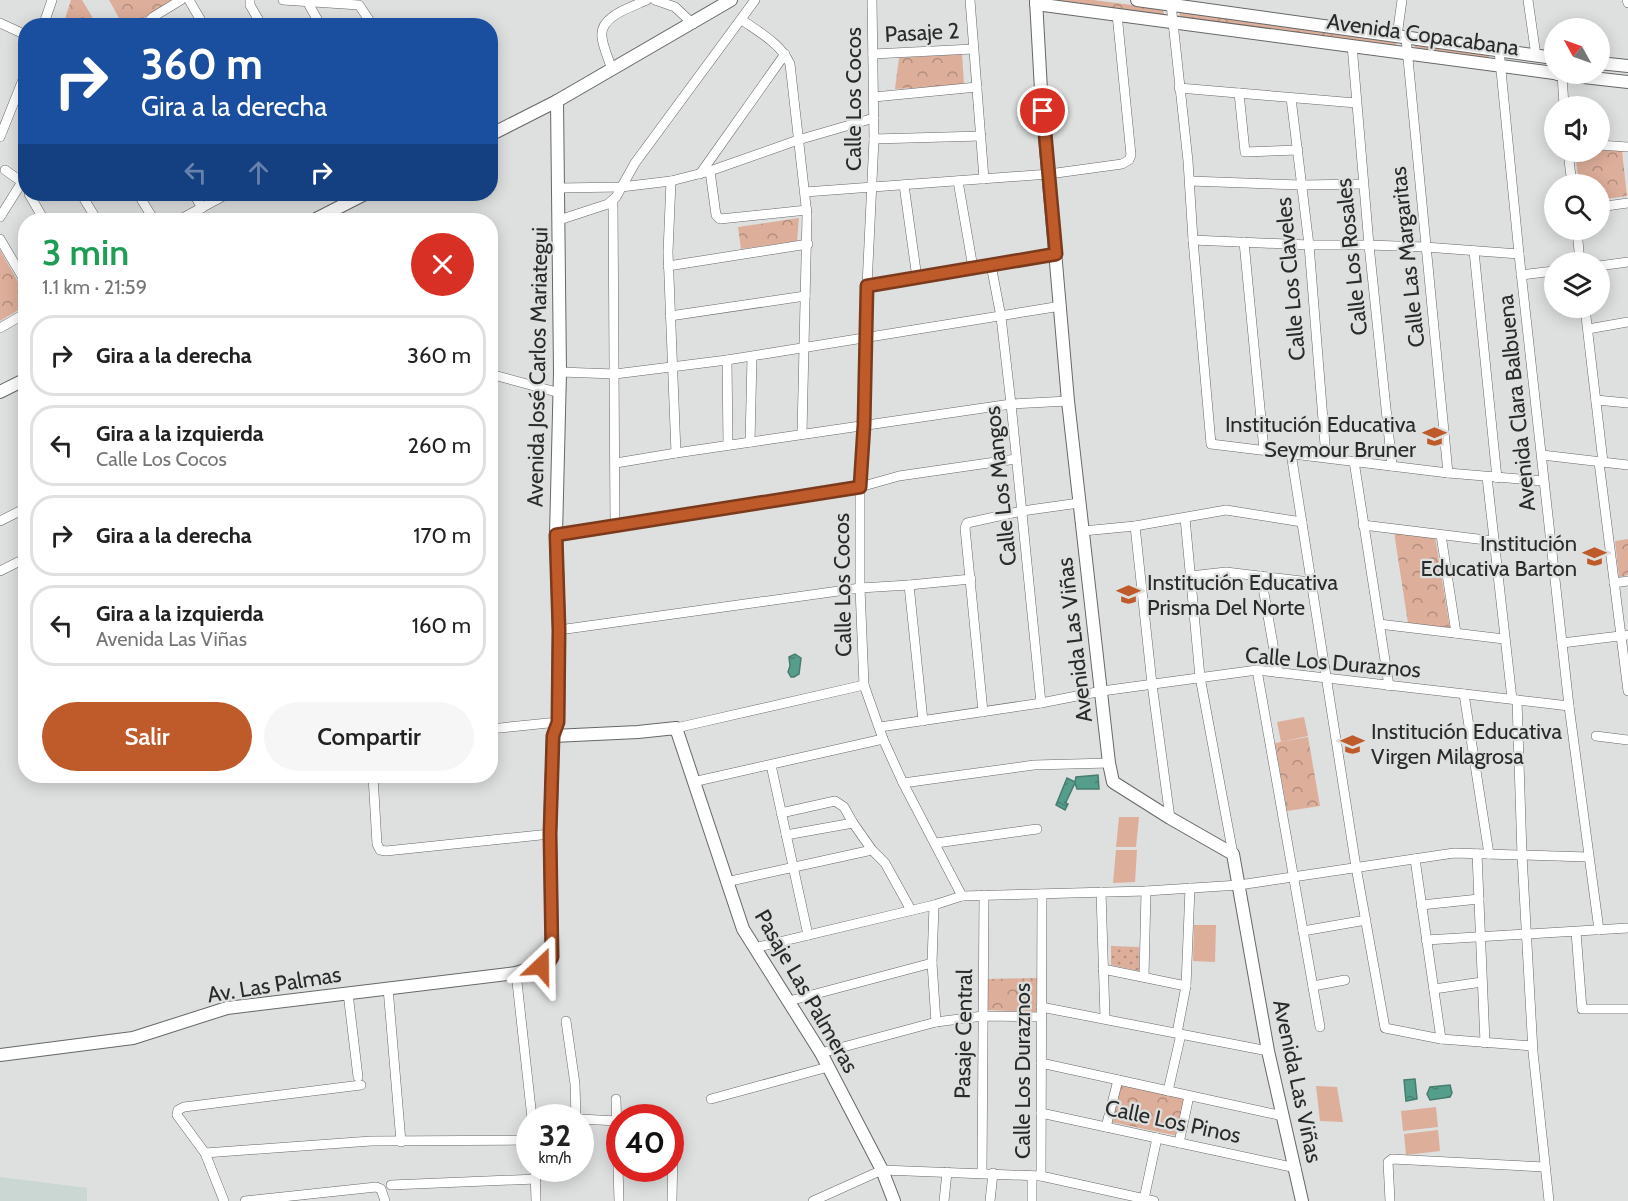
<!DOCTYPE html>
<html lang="es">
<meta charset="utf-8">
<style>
body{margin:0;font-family:Cabin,sans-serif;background:#f6f6f6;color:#222;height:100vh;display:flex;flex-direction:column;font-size:22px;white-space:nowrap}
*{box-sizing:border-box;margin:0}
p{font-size:20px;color:#767676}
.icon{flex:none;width:33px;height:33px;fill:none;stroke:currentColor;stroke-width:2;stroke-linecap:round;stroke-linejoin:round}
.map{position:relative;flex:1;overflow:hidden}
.side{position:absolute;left:18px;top:213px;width:480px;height:570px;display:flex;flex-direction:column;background:#fff;border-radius:24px;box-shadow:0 3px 15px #0003}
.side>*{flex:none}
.banner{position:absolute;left:18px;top:18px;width:480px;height:183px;border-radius:24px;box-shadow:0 3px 15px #0003;background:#1a4fa0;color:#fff;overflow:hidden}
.needle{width:39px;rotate:310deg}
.tools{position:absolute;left:1544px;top:18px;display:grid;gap:12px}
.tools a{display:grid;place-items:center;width:66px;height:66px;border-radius:50%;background:#fff;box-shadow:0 3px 15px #0003;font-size:30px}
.speed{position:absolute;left:516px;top:1104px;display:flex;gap:12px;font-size:30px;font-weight:700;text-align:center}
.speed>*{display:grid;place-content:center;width:78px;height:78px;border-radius:50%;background:#fff;box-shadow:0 3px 15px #0003;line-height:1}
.speed small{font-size:15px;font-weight:400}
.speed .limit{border:9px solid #d22;background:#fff;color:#111}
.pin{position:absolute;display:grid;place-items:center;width:51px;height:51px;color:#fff;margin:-26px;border:3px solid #fff;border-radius:50%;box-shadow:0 2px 6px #0007}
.me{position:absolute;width:66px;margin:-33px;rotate:23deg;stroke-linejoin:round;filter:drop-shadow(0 0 4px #0008)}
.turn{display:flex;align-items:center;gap:21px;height:126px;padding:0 24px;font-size:27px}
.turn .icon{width:78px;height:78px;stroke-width:2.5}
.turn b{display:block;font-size:42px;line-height:51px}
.lanes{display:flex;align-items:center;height:57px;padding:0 24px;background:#0003;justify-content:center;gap:30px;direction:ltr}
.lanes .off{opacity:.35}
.round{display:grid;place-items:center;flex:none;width:63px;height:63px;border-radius:32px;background:#f6f6f6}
.summary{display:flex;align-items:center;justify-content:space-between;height:102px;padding:0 24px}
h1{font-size:36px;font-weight:600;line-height:45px;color:#1e9e55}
.cta{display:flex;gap:12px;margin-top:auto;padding:12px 24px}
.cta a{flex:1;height:69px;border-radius:36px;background:#bf5a2b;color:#fff;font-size:24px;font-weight:600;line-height:69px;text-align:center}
.cta a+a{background:#f6f6f6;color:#222}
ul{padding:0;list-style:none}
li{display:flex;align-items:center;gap:18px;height:81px;margin:0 12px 9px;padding:0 12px;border:3px solid #e0e0e0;border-radius:24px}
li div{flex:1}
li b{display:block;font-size:22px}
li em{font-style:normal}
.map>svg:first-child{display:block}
</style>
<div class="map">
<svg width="1628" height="1201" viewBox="0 0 1628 1201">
<defs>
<pattern id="park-crowns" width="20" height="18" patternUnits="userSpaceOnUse" patternTransform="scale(1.5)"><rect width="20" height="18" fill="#ddae9a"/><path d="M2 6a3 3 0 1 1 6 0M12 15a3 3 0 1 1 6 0" fill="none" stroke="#b38e7e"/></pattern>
<pattern id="garden-dots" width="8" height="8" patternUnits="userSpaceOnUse" patternTransform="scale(1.5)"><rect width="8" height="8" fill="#ddae9a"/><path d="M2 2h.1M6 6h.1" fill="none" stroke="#b38e7e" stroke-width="1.8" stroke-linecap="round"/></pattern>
<pattern id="water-ripples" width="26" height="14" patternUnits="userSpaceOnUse" patternTransform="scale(1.5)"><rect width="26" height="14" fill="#569e8c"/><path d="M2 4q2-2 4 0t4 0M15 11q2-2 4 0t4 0" fill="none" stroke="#478173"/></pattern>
</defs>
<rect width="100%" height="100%" fill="#dde0df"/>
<!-- built -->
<polygon fill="#cad7d3" points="0,1177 87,1188 87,1201 0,1201"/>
<!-- grass -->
<g fill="#ddae9a">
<polygon points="1304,717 1308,736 1281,742 1277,722"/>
<polygon points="1119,817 1139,817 1136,847 1116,847"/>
<polygon points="1116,850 1137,850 1135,882 1113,883"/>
<polygon points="1194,925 1216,925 1215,962 1193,961"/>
<polygon points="1316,1086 1337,1087 1343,1122 1320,1121"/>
<polygon points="1436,1107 1438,1127 1403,1131 1401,1111"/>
<polygon points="1438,1130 1440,1151 1406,1155 1404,1134"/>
</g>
<!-- park -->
<g fill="url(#park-crowns)">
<polygon points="71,0 82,0 97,25 63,25"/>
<polygon points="109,0 173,0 131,26 123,25"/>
<polygon points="1046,0 1093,0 1163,9 1164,14 1161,15"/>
<polygon points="1181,12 1398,42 1395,46 1182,18 1179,15"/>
<polygon points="1413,44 1489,55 1489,58 1487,59 1421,49 1416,48"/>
<polygon points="962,54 964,85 895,89 899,58"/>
<polygon points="1599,150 1622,151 1627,196 1599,200 1599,184 1579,184 1575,152 1599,152"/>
<polygon points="799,218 797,241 741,249 738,227"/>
<polygon points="0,250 25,294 25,306 0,321"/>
<polygon points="1394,532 1435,537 1450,629 1408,623"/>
<polygon points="1628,539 1628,575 1619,577 1615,541"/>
<polygon points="1308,737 1320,806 1287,811 1275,743"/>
<polygon points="1037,978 1036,1012 987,1010 986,979"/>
<polygon points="1119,1084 1186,1098 1178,1136 1111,1122"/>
</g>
<!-- garden -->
<polygon fill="url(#garden-dots)" points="1111,946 1139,947 1139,971 1111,965"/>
<!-- water -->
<g fill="url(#water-ripples)" stroke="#487c6f" stroke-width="1.5">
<polygon points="795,654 801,658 799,674 794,677 791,677 788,672 790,666 789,657"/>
<polygon points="1098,775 1099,789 1077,789 1075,783 1066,802 1064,802 1068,804 1065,810 1056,805 1067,778 1075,782 1076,777"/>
<polygon points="1415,1079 1417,1099 1406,1101 1404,1080"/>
<polygon points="1450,1085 1452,1093 1450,1097 1430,1100 1427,1094 1430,1087"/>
</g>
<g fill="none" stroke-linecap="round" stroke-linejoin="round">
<defs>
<g id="street">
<polyline points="189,0 204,26"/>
<polyline points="250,0 250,5 262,26"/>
<polyline points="283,0 359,5 373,26"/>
<polyline points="655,0 675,7 693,24"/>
<polyline points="872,0 874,139 867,286 864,425 860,487 860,588 864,685 883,739 903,783 962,896"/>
<polyline points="970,0 984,179"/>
<polyline points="1528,0 1536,56"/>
<polyline points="1627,0 1628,3"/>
<polyline points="308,3 321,26"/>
<polyline points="1171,4 1188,161 1193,240 1211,444 1448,473 1543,481"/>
<path d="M 742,20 C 759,32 781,44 790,64 L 807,215 L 802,434"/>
<polyline points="0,23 26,35"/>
<polyline points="43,26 52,0"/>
<polyline points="151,26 150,20 153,17 181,0"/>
<polyline points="1397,36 1402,0"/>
<polyline points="1406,38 1448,473"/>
<polyline points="1352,45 1369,245 1392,466"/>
<polyline points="1499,50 1519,254 1569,706 1599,930"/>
<polyline points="873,54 973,49"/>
<path d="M 612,70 C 609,59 603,48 602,37 C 599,16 632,7 647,0"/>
<polyline points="1562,74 1564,106"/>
<polyline points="1179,88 1356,103"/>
<polyline points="1239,93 1245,152 1298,150"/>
<polyline points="874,97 977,87"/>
<polyline points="1291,98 1309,245 1326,457"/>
<polyline points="0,137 26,72"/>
<polyline points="874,139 981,136"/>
<polyline points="1599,145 1628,147"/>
<polyline points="1568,152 1572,184"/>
<polyline points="5,170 22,182 24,186"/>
<polyline points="710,171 716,215 720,219 807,210"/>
<polyline points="700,174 785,54"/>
<polyline points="671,181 668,252 676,453"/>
<polyline points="958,181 973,268"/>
<polyline points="1190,181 1301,185 1363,184"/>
<polyline points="904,185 917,278"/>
<polyline points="559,188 621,187 671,181 710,171 798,140 874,118"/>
<polyline points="805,192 1049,174 1122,164 1129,160 1131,155 1117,14"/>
<polyline points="29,194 44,220"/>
<polyline points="81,194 97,220"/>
<polyline points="138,194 154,220"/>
<polyline points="194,194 202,208"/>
<polyline points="613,201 615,526"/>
<polyline points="1599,207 1628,203"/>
<polyline points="0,217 22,182 26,171"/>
<polyline points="179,220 227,194"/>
<polyline points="559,220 608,204 616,197 635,163 755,0"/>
<polyline points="1577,230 1580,262"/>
<polyline points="0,239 26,283"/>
<polyline points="1193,240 1309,245 1369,245 1425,247 1519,254"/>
<polyline points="1244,242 1264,450"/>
<polyline points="1474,251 1497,478"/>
<polyline points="991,265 1001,317 1011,404 1041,703"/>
<polyline points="668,266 808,244"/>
<polyline points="1599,266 1628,262"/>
<polyline points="1521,275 1554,271"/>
<polyline points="867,286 1056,254"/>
<polyline points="1585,308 1603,462"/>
<polyline points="670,316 805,296"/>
<polyline points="0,328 26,313"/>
<polyline points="1588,329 1628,322"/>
<polyline points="727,360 728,445"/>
<polyline points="560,372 615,374 727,360 1061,306"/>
<polyline points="490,374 560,393"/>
<polyline points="1596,400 1628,403"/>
<polyline points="750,442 752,357"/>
<polyline points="1291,453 1356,867 1385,1028 1441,1039 1532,1046"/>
<polyline points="1542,455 1628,465"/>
<polyline points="1354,461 1389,686"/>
<polyline points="1599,462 1628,691"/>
<polyline points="616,463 676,453 1011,404 1068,401"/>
<polyline points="1487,477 1512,699"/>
<polyline points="1185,518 1200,677 1233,854"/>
<polyline points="0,521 26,508"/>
<polyline points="1363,525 1494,541"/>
<polyline points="1135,526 1152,684 1170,818"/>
<polyline points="1083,531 1135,526 1226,510 1302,522"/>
<polyline points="556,535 860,487 899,476 1016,459"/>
<polyline points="1441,535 1456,633"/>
<polyline points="0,571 26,558"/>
<polyline points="1190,576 1226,572 1310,582"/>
<polyline points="1261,576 1278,673"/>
<polyline points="1614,583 1628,581"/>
<polyline points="1379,624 1504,639"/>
<polyline points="559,630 860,588 909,585"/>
<polyline points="1562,643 1628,635"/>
<polyline points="1257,670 1320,1027"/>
<polyline points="1464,694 1489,854"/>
<polyline points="1517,700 1522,855 1533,1052 1549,1201"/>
<polyline points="983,712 965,528 967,523 1022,511 1079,503"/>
<polyline points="923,721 909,585 971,579"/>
<polyline points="880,727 1041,703 1102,691 1257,670 1569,706"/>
<polyline points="676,728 864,685"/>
<polyline points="490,729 558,722"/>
<polyline points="1596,736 1628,740"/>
<polyline points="771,765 808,935"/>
<polyline points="373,776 377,844 380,850 386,851 550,834"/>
<polyline points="693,782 883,739"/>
<polyline points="903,783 1034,765 1109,763"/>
<polyline points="781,813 835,801 844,807 853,823"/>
<polyline points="786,835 853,823 872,850 885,863 911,910"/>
<polyline points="936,843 1037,829"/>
<polyline points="1477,854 1485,1043"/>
<polyline points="1415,859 1441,1039"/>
<polyline points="726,882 872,850"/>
<polyline points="1101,892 1105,1018"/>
<polyline points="934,905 932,963 936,1022"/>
<polyline points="1421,905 1479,899"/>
<polyline points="1303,931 1366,920"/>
<polyline points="1576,932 1582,1009 1628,1009"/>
<polyline points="1426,940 1628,928"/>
<polyline points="754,948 934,905 962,896 1146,891 1239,885 1454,853 1588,857"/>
<polyline points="1103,969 1186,986"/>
<polyline points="516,973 532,1118"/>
<polyline points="1144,977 1146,891"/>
<polyline points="1313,986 1345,980"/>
<polyline points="388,988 401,1142"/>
<polyline points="1434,989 1482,982"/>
<polyline points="348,993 358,1077"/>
<polyline points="789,1001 932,963"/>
<polyline points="1041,1007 1268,1051"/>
<polyline points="566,1021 575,1084 576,1118"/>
<polyline points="1177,1033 1186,986 1190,888"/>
<polyline points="821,1053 936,1022 983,1016 1041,1017"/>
<polyline points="1041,1063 1283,1116"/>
<polyline points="1168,1091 1181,1034"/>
<polyline points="616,1099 619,1201"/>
<polyline points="711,1099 828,1067"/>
<polyline points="1041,1113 1296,1168"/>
<polyline points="580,1119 617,1121"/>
<polyline points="1106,1127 1118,1080"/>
<polyline points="1179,1143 1189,1096"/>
<polyline points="205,1153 371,1141 530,1140"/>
<polyline points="535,1168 536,1201"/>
<polyline points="982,1173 984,895"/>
<polyline points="1041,1176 1042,894"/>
<polyline points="391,1185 536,1179"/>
<polyline points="1144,1199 1157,1138"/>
<polyline points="224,1201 205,1153 177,1115 178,1110 184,1107 361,1085"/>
<polyline points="245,1201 376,1187 381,1189 385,1201"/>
<polyline points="672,1201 673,1144"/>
<polyline points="813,1201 882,1170 1041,1176 1154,1201"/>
<polyline points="944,1201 947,1172"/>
<polyline points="990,1201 993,1173"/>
<polyline points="1032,1201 1032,1176"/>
<polyline points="1390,1201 1388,1162 1392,1159 1545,1167"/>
</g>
<g id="secondary">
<polyline points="1036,0 1041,90 1068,401 1109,763 1113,782 1170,818 1233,854 1268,1051 1302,1201"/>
<polyline points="1137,0 1554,58"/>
<polyline points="1036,4 1554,73"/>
<polyline points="1599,63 1628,66"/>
<polyline points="1557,74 1628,82"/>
<polyline points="490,135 557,101 731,0"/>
<polyline points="314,220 365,194"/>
<polyline points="0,392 26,379"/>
<polyline points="553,736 638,732 676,728 743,929 821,1053 882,1170 894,1201"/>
<polyline points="0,1055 133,1038 227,1008 516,973 548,963 552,957 550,834 553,736 558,722 559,630 556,535 560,372 557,101"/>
</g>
</defs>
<!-- street casing -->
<use href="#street" stroke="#656867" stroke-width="10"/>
<!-- secondary casing -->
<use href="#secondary" stroke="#656867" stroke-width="14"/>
<!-- street -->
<use href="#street" stroke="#fff" stroke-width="9"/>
<!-- secondary -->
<use href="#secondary" stroke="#fff" stroke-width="12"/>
</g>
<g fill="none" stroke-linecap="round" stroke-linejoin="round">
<defs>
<polyline id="route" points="541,966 548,963 552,957 550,834 553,736 558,722 559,630 556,535 860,487 864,425 867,286 1056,254 1043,111"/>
</defs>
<!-- route casing -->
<use href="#route" stroke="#7c3a1c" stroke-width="15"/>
<!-- route -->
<use href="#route" stroke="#bf5a2b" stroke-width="10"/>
</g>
<!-- icons -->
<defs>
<symbol id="school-bare" viewBox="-9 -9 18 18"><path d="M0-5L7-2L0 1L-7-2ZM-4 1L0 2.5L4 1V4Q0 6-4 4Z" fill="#bf5a2b" stroke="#dde0df" stroke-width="2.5" paint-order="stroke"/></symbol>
</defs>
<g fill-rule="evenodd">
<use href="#school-bare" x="1418" y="420" width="33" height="33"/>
<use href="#school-bare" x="1578" y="540" width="33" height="33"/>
<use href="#school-bare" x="1112" y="578" width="33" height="33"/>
<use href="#school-bare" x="1336" y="728" width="33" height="33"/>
</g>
<g text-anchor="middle" stroke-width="4.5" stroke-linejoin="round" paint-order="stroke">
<!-- street labels -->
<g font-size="22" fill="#292b2a" stroke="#dde0df">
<text transform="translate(922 32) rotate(-3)" y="8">Pasaje 2</text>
<text transform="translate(1423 34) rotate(8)" y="8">Avenida Copacabana</text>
<text transform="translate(853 99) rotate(-90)" y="8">Calle Los Cocos</text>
<text transform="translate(1351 257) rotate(-96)" y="8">Calle Los Rosales</text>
<text transform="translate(1407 257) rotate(-96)" y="8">Calle Las Margaritas</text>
<text transform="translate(1290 279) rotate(-95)" y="8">Calle Los Claveles</text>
<text transform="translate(537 367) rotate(-89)" y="8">Avenida José Carlos Mariategui</text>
<text transform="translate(1516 403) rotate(-96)" y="8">Avenida Clara Balbuena</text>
<text transform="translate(1000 486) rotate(-96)" y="8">Calle Los Mangos</text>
<text transform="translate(842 585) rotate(-91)" y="8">Calle Los Cocos</text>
<text transform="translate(1074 640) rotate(-97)" y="8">Avenida Las Viñas</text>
<text transform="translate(1333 662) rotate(5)" y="8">Calle Los Duraznos</text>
<text transform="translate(274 984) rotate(-9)" y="8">Av. Las Palmas</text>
<text transform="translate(807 991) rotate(60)" y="8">Pasaje Las Palmeras</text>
<text transform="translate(963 1034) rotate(-89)" y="8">Pasaje Central</text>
<text transform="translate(1022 1071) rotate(-90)" y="8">Calle Los Duraznos</text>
<text transform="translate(1298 1081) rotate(78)" y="8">Avenida Las Viñas</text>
<text transform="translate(1173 1121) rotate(12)" y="8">Calle Los Pinos</text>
</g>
<!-- poi labels -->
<g font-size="22" fill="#292b2a" stroke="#dde0df" text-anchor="end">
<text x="1416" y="432">Institución Educativa<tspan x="1416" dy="25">Seymour Bruner</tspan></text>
<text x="1577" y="551">Institución<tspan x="1577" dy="25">Educativa Barton</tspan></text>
<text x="1147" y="590" text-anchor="start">Institución Educativa<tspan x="1147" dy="25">Prisma Del Norte</tspan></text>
<text x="1371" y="739" text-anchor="start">Institución Educativa<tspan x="1371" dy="25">Virgen Milagrosa</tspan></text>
</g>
</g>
</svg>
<div class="tools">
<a><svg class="needle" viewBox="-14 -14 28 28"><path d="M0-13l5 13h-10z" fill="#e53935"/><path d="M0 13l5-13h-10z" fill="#767676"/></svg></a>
<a><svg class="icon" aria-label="sound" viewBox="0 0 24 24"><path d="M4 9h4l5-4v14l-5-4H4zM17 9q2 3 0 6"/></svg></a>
<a><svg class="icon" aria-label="search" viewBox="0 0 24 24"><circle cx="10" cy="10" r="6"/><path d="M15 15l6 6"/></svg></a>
<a><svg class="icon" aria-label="layers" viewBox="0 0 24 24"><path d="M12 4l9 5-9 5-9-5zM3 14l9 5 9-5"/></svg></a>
</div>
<div class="speed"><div>32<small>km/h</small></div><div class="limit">40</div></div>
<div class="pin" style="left:1043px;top:111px;background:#d93025"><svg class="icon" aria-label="arrive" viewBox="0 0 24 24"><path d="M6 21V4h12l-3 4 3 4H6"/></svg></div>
<svg class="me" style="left:541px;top:966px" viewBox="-20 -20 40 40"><path d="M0-17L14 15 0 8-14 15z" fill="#bf5a2b" stroke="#fff" stroke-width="4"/></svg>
<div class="banner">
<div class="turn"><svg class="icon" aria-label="right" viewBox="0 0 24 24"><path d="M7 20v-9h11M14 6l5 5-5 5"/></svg><div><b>360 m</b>Gira a la derecha</div></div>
<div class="lanes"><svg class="icon off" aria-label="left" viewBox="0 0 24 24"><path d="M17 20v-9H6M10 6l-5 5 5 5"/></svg><svg class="icon off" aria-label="ahead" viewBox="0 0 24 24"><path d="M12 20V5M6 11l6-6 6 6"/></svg><svg class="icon" aria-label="right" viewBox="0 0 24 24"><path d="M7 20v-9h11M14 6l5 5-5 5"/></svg></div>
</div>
<section class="side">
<div class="summary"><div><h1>3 min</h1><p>1.1 km · 21:59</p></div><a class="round" style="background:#d93025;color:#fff"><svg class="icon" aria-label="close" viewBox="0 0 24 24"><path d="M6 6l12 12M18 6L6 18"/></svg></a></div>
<ul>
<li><svg class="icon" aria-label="right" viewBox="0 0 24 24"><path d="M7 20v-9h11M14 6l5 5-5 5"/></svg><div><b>Gira a la derecha</b></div><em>360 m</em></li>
<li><svg class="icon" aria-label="left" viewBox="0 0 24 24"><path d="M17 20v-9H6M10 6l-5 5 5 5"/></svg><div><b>Gira a la izquierda</b><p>Calle Los Cocos</p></div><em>260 m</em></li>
<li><svg class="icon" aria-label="right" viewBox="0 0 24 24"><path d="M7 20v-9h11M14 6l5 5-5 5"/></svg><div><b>Gira a la derecha</b></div><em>170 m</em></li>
<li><svg class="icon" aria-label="left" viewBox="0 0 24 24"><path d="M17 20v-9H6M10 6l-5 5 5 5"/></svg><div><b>Gira a la izquierda</b><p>Avenida Las Viñas</p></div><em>160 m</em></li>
</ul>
<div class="cta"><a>Salir</a><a>Compartir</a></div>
</section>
</div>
